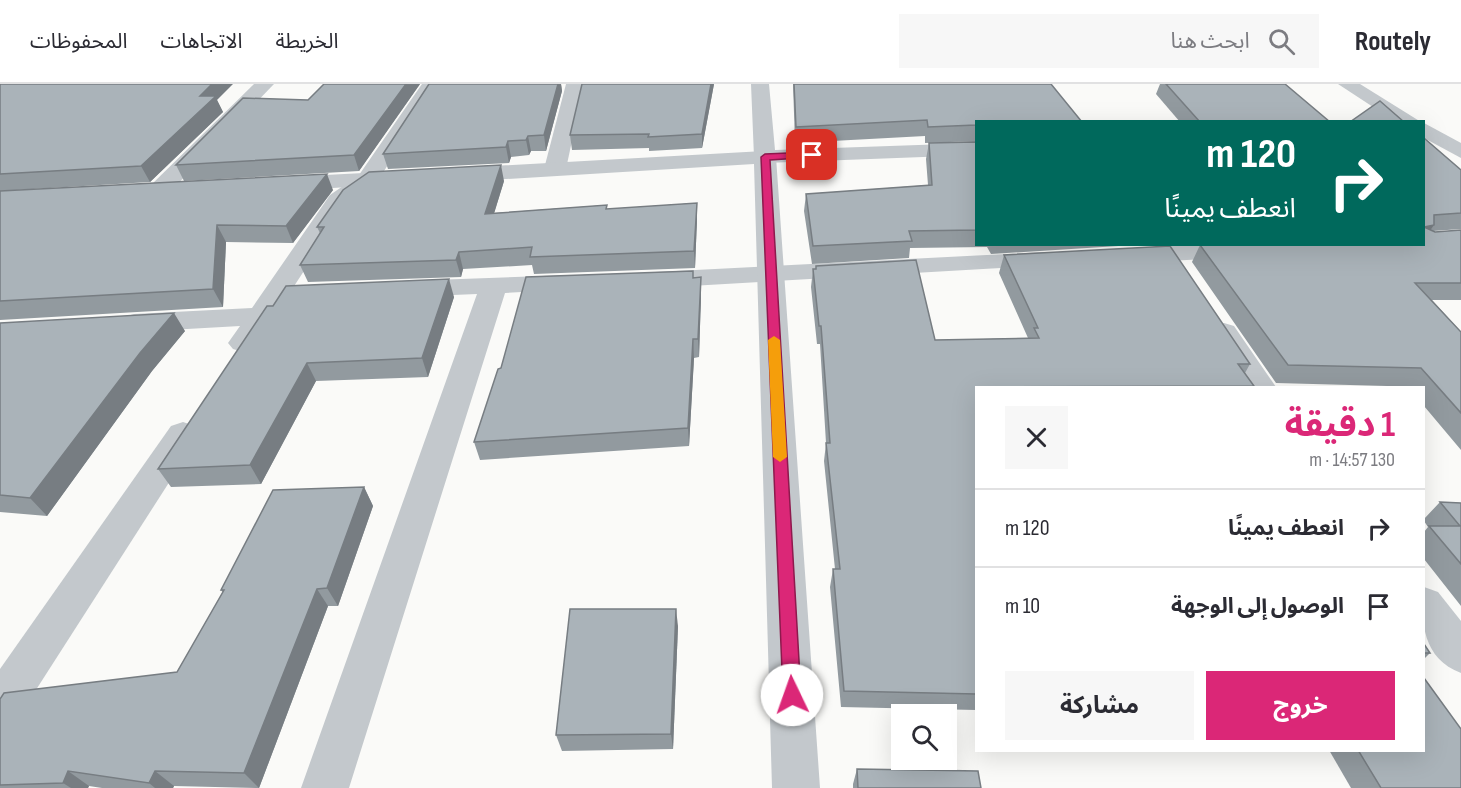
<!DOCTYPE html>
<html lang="ar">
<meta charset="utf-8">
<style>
body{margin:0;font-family:"Sofia Sans Condensed","Noto Sans Arabic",sans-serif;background:#f7f7f7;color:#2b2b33;direction:rtl;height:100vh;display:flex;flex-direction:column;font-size:22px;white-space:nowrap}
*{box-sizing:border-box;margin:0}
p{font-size:20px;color:#7c7c81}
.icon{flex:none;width:33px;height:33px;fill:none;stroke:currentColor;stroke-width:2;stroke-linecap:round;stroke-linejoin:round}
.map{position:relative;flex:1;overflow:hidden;direction:ltr}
.sheet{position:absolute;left:975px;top:302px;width:450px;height:366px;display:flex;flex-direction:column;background:#fff;border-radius:0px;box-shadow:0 6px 24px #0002;direction:rtl}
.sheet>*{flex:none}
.banner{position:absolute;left:975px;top:36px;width:450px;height:126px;border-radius:0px;box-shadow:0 6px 24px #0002;direction:rtl;background:#00695c;color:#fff;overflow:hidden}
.fabs{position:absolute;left:891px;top:620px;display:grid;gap:12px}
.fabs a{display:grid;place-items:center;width:66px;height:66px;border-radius:0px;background:#fff;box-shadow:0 6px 24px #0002;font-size:30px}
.pin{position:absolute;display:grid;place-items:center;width:51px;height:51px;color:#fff;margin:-26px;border-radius:12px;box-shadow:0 3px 9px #0006}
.me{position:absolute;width:66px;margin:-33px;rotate:357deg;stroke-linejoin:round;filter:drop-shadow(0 0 4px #0008)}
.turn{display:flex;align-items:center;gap:21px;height:126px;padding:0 30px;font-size:27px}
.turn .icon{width:78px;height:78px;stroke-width:2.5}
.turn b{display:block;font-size:42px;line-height:51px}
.round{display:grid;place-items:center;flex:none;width:63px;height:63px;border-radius:0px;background:#f7f7f7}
.overview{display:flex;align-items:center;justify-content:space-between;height:102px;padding:0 30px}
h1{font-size:36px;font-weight:700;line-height:45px;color:#db2777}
.action{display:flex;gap:12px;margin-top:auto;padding:12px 30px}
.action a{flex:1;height:69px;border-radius:0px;background:#db2777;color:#fff;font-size:24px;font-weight:700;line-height:69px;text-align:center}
.action a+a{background:#f7f7f7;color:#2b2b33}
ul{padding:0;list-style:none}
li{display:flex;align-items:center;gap:18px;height:78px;padding:0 30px;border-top:2px solid #e1e1e2}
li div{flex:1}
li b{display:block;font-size:22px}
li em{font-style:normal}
header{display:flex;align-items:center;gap:36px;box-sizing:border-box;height:84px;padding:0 30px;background:#fff;border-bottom:2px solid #e1e1e2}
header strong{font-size:28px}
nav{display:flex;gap:33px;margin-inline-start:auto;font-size:21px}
.search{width:420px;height:54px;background:#f7f7f7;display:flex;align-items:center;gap:15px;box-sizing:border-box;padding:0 21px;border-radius:0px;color:#7c7c81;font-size:22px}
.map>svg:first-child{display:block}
</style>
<header>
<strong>Routely</strong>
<div class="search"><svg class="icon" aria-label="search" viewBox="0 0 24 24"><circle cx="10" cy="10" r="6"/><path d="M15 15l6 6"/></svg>ابحث هنا</div>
<nav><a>الخريطة</a><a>الاتجاهات</a><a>المحفوظات</a></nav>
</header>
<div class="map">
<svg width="1461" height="704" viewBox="0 0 1461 704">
<rect width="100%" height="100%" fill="#fafaf8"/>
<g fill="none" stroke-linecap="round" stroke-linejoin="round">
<!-- minor -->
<g fill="#c3c8cc" fill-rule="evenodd">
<polygon points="254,0 274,0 166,112 150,112 147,107 150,102"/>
<polygon points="422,0 440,0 375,101 347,121 253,265 243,268 233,265 228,259 240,242 134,248 124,245 120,239 124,233 134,230 252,224 330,111 359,91"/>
<polygon points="566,0 584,0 566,85 563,90 547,90 544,85"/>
<polygon points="751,0 769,0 775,66 976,59 976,71 765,79 757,78 754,73"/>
<polygon points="1338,0 1360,0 1421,38 1396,38"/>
<polygon points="1424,39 1461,59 1461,74 1424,54"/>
<polygon points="1184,160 1347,160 1344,165 1335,168 1130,179 1121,176 1117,171 1121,166"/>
<polygon points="1045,168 1054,171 1058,176 1054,181 656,204 647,202 643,196 647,190 656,188"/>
<polygon points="569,191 578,193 582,199 578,205 505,209 349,704 301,704 477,210 405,213 395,211 392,205 395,199 405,197"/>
<polygon points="1224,239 1234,242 1276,303 1245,303 1210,248 1214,242"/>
<polygon points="183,338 195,342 199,350 195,358 16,637 0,643 0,585 171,342"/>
<path d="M 1424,503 L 1438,508 L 1461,537 L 1461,589 C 1423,575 1420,538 1424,503 Z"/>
</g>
<!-- tertiary -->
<g fill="#c3c8cc" fill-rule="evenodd">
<polygon points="765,67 773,68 776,73 820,704 772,704 754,80 457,98 449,96 446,91 449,86 457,84"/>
<polygon points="403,87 411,89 414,94 411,99 286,107 278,105 275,100 278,95 286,93"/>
</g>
</g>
<!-- wall -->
<g fill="#929a9f">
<polygon points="0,0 217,16 223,28 150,98 0,107"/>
<polygon points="420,0 359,87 184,97 176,81 308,16"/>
<polygon points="429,0 561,0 562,7 546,67 531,67 529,71 511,73 509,79 388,85 383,70"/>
<polygon points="714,0 702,64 649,67 649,64 572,66 570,51"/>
<polygon points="793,0 1051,0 976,38 976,57 925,59 925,52 795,59"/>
<polygon points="1160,0 1285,0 1330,38 1180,38 1156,10"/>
<polygon points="1424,54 1461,86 1461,145 1433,147 1435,148 1461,146 1461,216 1432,216 1461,248 1461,366 1424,322 1424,303 1276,299 1192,178 1200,161 1424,160"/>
<polygon points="976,57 976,160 1150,160 991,170 987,163 910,164 909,174 812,180 804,127 806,110 928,101 926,75 929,59"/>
<polygon points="504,97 494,129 607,121 607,125 697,119 697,135 695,184 534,190 532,181 463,185 461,193 308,198 300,181 320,149 317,143"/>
<polygon points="333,106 293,159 226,158 223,223 0,236 0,107"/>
<polygon points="1004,171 1250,280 1245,289 1254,302 976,303 976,626 841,623 830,503 833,485 835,485 824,377 826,359 820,260 817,260 811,203 813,185 816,185 816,182 935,256 1028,254 999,189"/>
<polygon points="693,187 693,194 701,193 701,211 699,273 694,274 689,362 480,376 474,358 501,284"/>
<polygon points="454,213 428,293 316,297 261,400 171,403 158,385 267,222"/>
<polygon points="0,239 185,247 152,287 47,432 0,428"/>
<polygon points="364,403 373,422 338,522 328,522 259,704 174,702 173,704 102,704 89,702 88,704 0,704 0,615 177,588 223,509 221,506"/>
<polygon points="1440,418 1461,419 1461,522 1424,475 1424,448 1428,443 1424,437 1424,435"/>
<polygon points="678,542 673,665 562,667 556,651"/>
<polygon points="1424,560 1430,569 1424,575"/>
<polygon points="1329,666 1424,666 1461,704 1351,704"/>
<polygon points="857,685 981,704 853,704 853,700"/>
</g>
<!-- shaded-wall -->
<g fill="#777d82">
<polygon points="212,0 233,0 217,16 223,28 150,98 141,82 200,12"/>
<polygon points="406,0 420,0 359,87 354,71"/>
<polygon points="558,0 561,0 562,7 546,67 544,51"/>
<polygon points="711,0 714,0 702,64 702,50"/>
<polygon points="528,52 531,67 529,71 526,56"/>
<polygon points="508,57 511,73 509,79 506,63"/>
<polygon points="501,81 504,97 489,146 485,130"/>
<polygon points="327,90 333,106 293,159 286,142"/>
<polygon points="697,119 697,135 695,184 694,167"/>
<polygon points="217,141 226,158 223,223 213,205"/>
<polygon points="1434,141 1424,155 1424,143"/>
<polygon points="459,168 463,185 461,193 456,176"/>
<polygon points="701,193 701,211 699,273 698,255"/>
<polygon points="449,195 454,213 428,293 422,274"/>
<polygon points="174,229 185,247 152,287 47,432 30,414 140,269"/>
<polygon points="693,255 694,274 689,362 688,344"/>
<polygon points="307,279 316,297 261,400 250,381"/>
<polygon points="364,403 373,422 338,522 327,504"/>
<polygon points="317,505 328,522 259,704 244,689"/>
<polygon points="676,525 678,542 673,665 671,650"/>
<polygon points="68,687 89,702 88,704 71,704 63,699"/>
<polygon points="155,687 174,702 173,704 155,704 149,699"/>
</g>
<!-- building -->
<g fill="#aab3b9" stroke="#777d82" stroke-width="1.5">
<polygon points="0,0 212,0 200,12 216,12 141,82 0,90"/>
<polygon points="324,0 406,0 354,71 176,81 243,14 308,16"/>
<polygon points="429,0 558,0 544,51 528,52 526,56 508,57 506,63 383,70"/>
<polygon points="582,0 711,0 702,50 648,53 649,50 570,51"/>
<polygon points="794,0 1051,0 1082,38 976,38 976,41 928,43 927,36 796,43"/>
<polygon points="1166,0 1285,0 1330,38 1200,38"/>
<polygon points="1380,17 1404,38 1350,38"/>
<polygon points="1424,54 1461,86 1461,129 1434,131 1434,141 1424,143 1435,148 1461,146 1461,199 1415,199 1461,248 1461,329 1421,284 1288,281 1200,161 1424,160"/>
<polygon points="976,58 976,146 909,147 912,157 813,162 806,110 932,101 929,59"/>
<polygon points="501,81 485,130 607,121 606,125 697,119 694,167 530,173 532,163 459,168 456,176 300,181 324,143 317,143 343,106 369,88"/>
<polygon points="327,90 286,142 217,141 213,205 0,217 0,107"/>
<polygon points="1170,162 1250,280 1238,280 1254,302 976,303 976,610 844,607 833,485 840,485 826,359 830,359 821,242 819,242 813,185 816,185 816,182 916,176 935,256 1039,254 1034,244 1038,244 1004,171"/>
<polygon points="693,187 693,194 701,193 698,255 693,255 688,344 474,358 498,285 501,284 526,193"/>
<polygon points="449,195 422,274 307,279 250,381 158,385 267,222 273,222 286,202"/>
<polygon points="174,229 140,269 30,414 0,411 0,239"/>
<polygon points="364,403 327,504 317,505 244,689 155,687 149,699 68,687 63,699 0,701 0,615 4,609 177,588 224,506 221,506 273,406"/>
<polygon points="1440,418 1461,419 1461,480 1429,442 1460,442"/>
<polygon points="570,525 676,525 671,650 556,651"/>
<polygon points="1424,560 1430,569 1424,569"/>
<polygon points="1424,594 1461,645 1461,704 1381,704 1358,666 1424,666"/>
<polygon points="857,685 978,687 981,704 858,704"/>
</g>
<!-- route -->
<polygon fill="#db2777" stroke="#8e194d" stroke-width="1.5" points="812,68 817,71 815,73 770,76 801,611 798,617 792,619 785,617 783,611 761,73 765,70"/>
<!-- slow -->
<polygon fill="#f59e0b" points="774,252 780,256 787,373 780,378 773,373 768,256"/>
</svg>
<div class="fabs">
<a><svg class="icon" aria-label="search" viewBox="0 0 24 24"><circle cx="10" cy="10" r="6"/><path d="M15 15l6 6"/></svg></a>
</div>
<div class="pin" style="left:812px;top:71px;background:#d93025"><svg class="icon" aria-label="arrive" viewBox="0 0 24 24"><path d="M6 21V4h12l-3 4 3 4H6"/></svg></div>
<svg class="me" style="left:792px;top:611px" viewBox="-20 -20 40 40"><circle r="19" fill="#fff"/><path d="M0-13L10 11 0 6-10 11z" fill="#db2777"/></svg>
<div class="banner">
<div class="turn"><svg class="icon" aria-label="right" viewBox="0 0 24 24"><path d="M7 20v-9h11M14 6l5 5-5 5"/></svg><div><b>120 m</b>انعطف يمينًا</div></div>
</div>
<section class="sheet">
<div class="overview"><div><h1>1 دقيقة</h1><p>130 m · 14:57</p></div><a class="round"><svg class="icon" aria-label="close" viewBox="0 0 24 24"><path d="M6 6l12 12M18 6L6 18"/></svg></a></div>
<ul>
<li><svg class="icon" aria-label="right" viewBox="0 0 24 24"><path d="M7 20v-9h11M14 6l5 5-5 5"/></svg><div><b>انعطف يمينًا</b></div><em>120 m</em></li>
<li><svg class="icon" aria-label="arrive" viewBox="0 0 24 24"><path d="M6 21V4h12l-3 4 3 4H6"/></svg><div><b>الوصول إلى الوجهة</b></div><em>10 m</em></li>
</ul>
<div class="action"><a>خروج</a><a>مشاركة</a></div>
</section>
</div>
